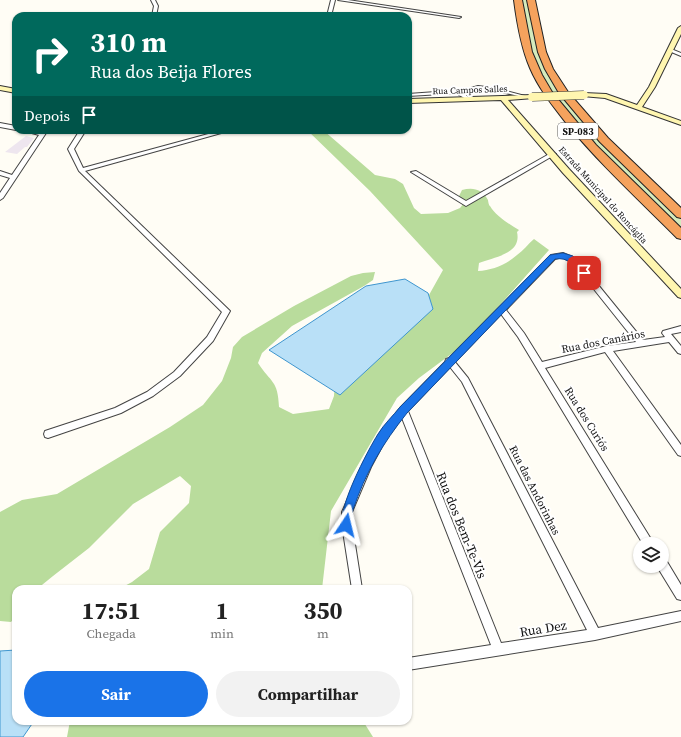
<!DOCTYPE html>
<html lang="pt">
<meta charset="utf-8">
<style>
body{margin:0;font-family:"Source Serif 4",serif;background:#f2f2f2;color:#222;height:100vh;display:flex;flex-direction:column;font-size:15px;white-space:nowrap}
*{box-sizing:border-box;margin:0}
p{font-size:13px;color:#767676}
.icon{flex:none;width:22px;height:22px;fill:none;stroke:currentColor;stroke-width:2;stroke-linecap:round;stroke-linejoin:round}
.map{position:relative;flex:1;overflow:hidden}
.drawer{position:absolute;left:12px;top:585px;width:400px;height:140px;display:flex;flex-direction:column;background:#fff;border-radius:12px;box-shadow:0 1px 3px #0004}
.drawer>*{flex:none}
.guide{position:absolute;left:12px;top:12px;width:400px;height:122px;border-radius:12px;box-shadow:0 1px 3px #0004;background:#00695c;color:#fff;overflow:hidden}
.buttons{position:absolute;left:633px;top:537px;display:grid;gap:8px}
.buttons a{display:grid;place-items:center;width:36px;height:36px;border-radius:50%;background:#fff;box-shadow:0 1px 3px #0004;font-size:20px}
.pin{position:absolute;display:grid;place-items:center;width:34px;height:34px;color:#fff;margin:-17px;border-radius:8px;box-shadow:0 2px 6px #0006}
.me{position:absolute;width:44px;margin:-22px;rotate:10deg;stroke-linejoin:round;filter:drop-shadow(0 0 3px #0008)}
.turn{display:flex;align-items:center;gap:14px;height:84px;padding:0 12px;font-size:18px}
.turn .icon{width:52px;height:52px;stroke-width:2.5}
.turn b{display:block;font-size:28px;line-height:34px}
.then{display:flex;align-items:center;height:38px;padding:0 12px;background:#0003;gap:8px;font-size:15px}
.eta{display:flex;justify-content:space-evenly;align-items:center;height:68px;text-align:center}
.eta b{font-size:24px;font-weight:700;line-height:28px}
.cta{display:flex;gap:8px;margin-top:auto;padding:8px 12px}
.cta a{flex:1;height:46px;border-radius:24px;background:#1a73e8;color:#fff;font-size:16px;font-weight:700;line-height:46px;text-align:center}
.cta a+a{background:#f2f2f2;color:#222}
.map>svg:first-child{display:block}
</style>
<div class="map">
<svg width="681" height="737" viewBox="0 0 681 737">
<rect width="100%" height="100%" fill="#fffdf5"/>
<!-- industrial -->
<polygon fill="#eee6ef" points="26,136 34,138 27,147 25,147 17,154 5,152"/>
<!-- green -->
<path fill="#d5ebbd" d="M 521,0 L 528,0 L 551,79 L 681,218 L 681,229 L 601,151 L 549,88 C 532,61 527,31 521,0 Z"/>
<!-- forest -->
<g fill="#b9dc9c">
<path d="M 307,130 L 323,130 L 375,175 L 395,179 L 403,184 L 414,208 L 421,214 L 448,213 L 460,208 L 464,203 L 459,196 L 462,190 C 473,187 482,189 488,200 C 488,201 489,206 490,206 C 496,216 509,224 519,230 L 517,232 C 522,254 494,257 479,263 L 478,271 C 492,270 506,265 517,255 C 523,251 528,244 534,239 L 549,250 L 466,343 L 419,378 L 397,398 L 331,511 L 322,589 L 119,589 L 132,582 L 149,569 L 160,532 L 189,503 L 191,486 L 180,476 L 133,504 L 89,548 L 53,576 L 37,589 L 16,589 L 16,616 L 11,622 L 0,621 L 0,512 L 22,500 L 57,494 L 170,427 L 203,405 L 222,381 L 231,358 L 233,347 L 242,337 L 294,306 L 351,276 L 363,273 L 375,272 L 373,280 L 364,286 L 292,326 L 262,353 L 258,363 C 271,383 278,380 279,407 L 293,414 L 329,409 L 334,396 L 335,379 L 429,295 L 443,270 L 370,191 Z"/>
<polygon points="70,721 363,721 373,737 67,737"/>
</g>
<!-- water -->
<g fill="#b9e0f7" stroke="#3f96cf">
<polygon points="405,279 428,293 433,309 340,395 269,350 366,286"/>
<polygon points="16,650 16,721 34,721 23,737 0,737 0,651"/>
</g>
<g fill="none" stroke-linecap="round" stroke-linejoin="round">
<defs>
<g id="street">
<polygon points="151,0 155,0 158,6 156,16 152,16 154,6"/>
<polygon points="331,0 335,0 331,16 327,16"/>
<polygon points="338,0 348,0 461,17 459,18"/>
<polygon points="671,49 681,53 681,56 669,51 669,50"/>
<path d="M 478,86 L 494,88 L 529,97 L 527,98 C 506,94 485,85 464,93 L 470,99 L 468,100 L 459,95 L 459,93 L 408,96 L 408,94 L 464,90 Z"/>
<polygon points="0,123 16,126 16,130 0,127"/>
<polygon points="21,130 32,130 41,132 42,130 48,130 3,198 0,200 0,193 10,178 0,175 0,171 12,175 39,135"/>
<polygon points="80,130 86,130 74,149 83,168 223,130 232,130 85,171 230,311 213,341 180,376 153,396 121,413 48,438 45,437 44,434 45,431 115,408 147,392 174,372 207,337 222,312 79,171 68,149"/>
<polygon points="551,153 556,154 466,206 411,172 416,171 466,201"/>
<path d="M 563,253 L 577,259 L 643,340 L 665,337 L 662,333 L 663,331 L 681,326 L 681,332 L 671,334 L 681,346 L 681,354 L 678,353 L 669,342 L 613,351 L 681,445 L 681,456 L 678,455 L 605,352 L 545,368 L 654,544 L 643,544 L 518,337 L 501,314 L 455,362 L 468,378 L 598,628 L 681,611 L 681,621 L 595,640 L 408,670 L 408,658 L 491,645 L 402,418 L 386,439 L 371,467 L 352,512 L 352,525 L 362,589 L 352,589 L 342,525 L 342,512 L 364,462 L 380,433 L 400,408 L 445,362 L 446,359 L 449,358 L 551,255 ZM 562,257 L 573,263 L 636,342 L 607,346 L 542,362 L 524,333 L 506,310 L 555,259 ZM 450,367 L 462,382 L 587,630 L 501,643 L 408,411 Z"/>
<polygon points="662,559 666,560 681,585 681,600 677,599 658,568 658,566 662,566"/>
</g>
<g id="secondary">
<polygon points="681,26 681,34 655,87 642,107 681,121 681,125 605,98 582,96 582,94 584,93 606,94 637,105 649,87 678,28"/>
<polygon points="0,86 16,89 16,93 0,90"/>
<polygon points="532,95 534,96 534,98 508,100 569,169 681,289 681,298 678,297 563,173 501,100 408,103 408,99"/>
</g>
<g id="highway">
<path d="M 514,0 L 522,0 L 532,52 L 542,75 L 552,92 L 596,145 L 681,228 L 681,239 L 677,238 C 639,200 600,164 567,124 C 553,106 539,89 530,68 C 521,47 517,23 514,0 Z"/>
<polygon points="527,0 535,0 546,52 553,69 568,92 608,138 681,208 681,218 677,217 600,142 559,93 545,69 538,52"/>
</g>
</defs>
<!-- street casing -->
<use href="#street" stroke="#444" stroke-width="2"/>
<!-- secondary casing -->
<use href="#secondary" stroke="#333" stroke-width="2"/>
<!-- highway casing -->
<use href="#highway" stroke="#222" stroke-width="2"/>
<!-- street -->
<use href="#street" fill="#fff" fill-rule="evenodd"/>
<!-- secondary -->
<use href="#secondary" fill="#fff6b0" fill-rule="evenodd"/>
<!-- highway -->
<use href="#highway" fill="#f5a25d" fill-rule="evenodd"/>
<defs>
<polyline id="secondary-bridge" points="532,97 584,95"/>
</defs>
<!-- secondary-bridge casing -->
<use href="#secondary-bridge" stroke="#333" stroke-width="9" stroke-linecap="butt"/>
<!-- secondary-bridge -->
<use href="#secondary-bridge" stroke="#fff6b0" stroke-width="8"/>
</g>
<!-- route -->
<path fill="#1a73e8" stroke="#114b97" d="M 563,253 L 573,256 L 587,271 L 587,275 L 582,275 C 573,265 569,257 555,259 L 407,413 C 383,443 365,473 353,510 C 351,516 353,522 350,528 L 346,530 L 343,528 C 335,512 368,450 378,434 C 384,424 393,416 400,407 L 550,255 Z"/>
<g text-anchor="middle" stroke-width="4" stroke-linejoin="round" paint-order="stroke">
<!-- far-street labels -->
<g font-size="9" fill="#111" stroke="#fff">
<text transform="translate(470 90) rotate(-2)" y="3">Rua Campos Salles</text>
<text transform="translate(603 195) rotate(48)" y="3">Estrada Municipal do Roncáglia</text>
</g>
<!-- shield labels -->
<rect fill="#fff" stroke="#585858" stroke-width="1" x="558" y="123" width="40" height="16" rx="3"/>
<g font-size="10" font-weight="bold" fill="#111">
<text x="578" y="135">SP-083</text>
</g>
<!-- street labels -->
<g font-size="11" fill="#111" stroke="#fff">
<text transform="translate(603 341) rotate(-11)" y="4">Rua dos Canários</text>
<text transform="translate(587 419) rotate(58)" y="4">Rua dos Curiós</text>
<text transform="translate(535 490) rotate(63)" y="4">Rua das Andorinhas</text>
</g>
<!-- near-street labels -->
<g font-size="13" fill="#111" stroke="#fff">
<text transform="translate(462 525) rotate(68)" y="5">Rua dos Bem-Te-Vis</text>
<text transform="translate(543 628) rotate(-9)" y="5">Rua Dez</text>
</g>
</g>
</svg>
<div class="buttons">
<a><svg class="icon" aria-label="layers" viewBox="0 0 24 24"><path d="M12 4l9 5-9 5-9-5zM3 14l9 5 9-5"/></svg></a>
</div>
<div class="pin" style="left:584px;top:273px;background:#d93025"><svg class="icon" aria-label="arrive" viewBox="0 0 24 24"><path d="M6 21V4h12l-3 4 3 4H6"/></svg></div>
<svg class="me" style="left:346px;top:525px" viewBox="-20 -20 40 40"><path d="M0-17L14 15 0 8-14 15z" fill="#1a73e8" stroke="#fff" stroke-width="4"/></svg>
<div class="guide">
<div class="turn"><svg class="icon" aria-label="right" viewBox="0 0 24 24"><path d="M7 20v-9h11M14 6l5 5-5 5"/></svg><div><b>310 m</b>Rua dos Beija Flores</div></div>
<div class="then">Depois<svg class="icon" aria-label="arrive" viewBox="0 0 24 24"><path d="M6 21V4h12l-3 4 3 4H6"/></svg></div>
</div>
<section class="drawer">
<div class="eta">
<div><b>17:51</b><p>Chegada</p></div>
<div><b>1</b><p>min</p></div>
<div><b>350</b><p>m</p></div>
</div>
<div class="cta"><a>Sair</a><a>Compartilhar</a></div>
</section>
</div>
